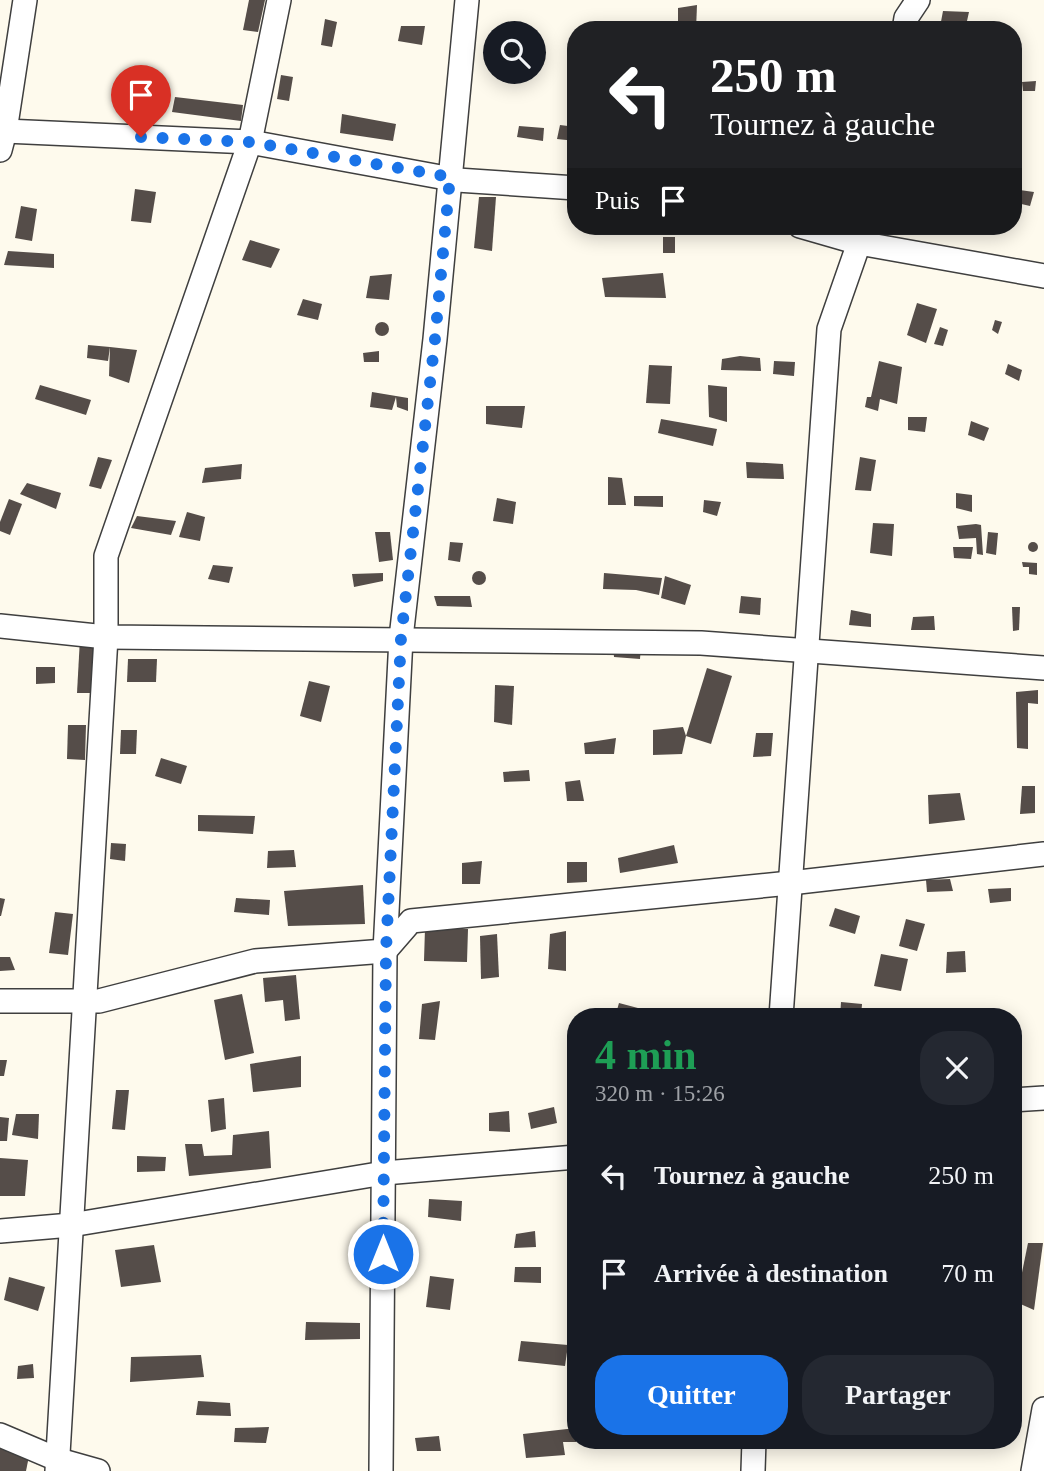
<!DOCTYPE html>
<html lang="fr">
<meta charset="utf-8">
<style>
body{margin:0;font-family:"Times New Roman",serif;background:#242831;color:#f1f3f6;height:100vh;display:flex;flex-direction:column;font-size:26px;white-space:nowrap}
*{box-sizing:border-box;margin:0}
p{font-size:23px;color:#9ea1a6}
.icon{flex:none;width:38px;height:38px;fill:none;stroke:currentColor;stroke-width:2;stroke-linecap:round;stroke-linejoin:round}
.map{position:relative;flex:1;overflow:hidden}
.side{position:absolute;left:567px;top:1008px;width:455px;height:441px;display:flex;flex-direction:column;background:#171b24;border-radius:28px;box-shadow:0 4px 18px #0003}
.side>*{flex:none}
.top-card{position:absolute;left:567px;top:21px;width:455px;height:214px;border-radius:28px;box-shadow:0 4px 18px #0003;background:#202124;color:#fff;overflow:hidden}
.tools{position:absolute;left:483px;top:21px;display:grid;gap:14px}
.tools a{display:grid;place-items:center;width:63px;height:63px;border-radius:50%;background:#171b24;box-shadow:0 4px 18px #0003;font-size:35px}
.pin{position:absolute;display:grid;place-items:center;width:60px;height:60px;color:#fff;margin:-72px -30px;border-radius:50% 50% 50% 0;rotate:-45deg;box-shadow:0 0 7px #0007}
.pin .icon{rotate:45deg}
.me{position:absolute;width:77px;margin:-38px;rotate:0deg;stroke-linejoin:round;filter:drop-shadow(0 0 5px #0008)}
.turn{display:flex;align-items:center;gap:24px;height:147px;padding:0 28px;font-size:32px}
.turn .icon{width:91px;height:91px;stroke-width:2.5}
.turn b{display:block;font-size:49px;line-height:60px}
.then{display:flex;align-items:center;height:66px;padding:0 28px;background:#0003;gap:14px;font-size:26px}
.round{display:grid;place-items:center;flex:none;width:74px;height:74px;border-radius:28px;background:#242831}
.head{display:flex;align-items:center;justify-content:space-between;height:119px;padding:0 28px}
h1{font-size:42px;font-weight:800;line-height:52px;color:#1e9e55}
.action{display:flex;gap:14px;margin-top:auto;padding:14px 28px}
.action a{flex:1;height:80px;border-radius:28px;background:#1a73e8;color:#fff;font-size:28px;font-weight:800;line-height:80px;text-align:center}
.action a+a{background:#242831;color:#f1f3f6}
ul{padding:0;list-style:none}
li{display:flex;align-items:center;gap:21px;height:98px;padding:0 28px}
li div{flex:1}
li b{display:block;font-size:26px}
li em{font-style:normal}
.map>svg:first-child{display:block}
</style>
<div class="map">
<svg width="1044" height="1471" viewBox="0 0 1044 1471">
<rect width="100%" height="100%" fill="#fefaed"/>
<!-- building -->
<g fill="#554d49">
<polygon points="249,0 265,0 258,32 243,30"/>
<polygon points="697,5 696,30 678,30 678,8"/>
<polygon points="943,11 969,12 965,30 928,30 929,24 940,27"/>
<polygon points="325,19 337,22 332,47 321,45"/>
<polygon points="401,26 425,26 422,45 398,41"/>
<rect x="489" y="44" width="6" height="19"/>
<polygon points="281,75 293,77 289,101 277,99"/>
<polygon points="1036,81 1035,91 1023,91 1022,82"/>
<polygon points="175,97 243,105 241,121 172,112"/>
<polygon points="342,114 396,124 393,141 340,133"/>
<polygon points="560,125 576,127 576,141 557,139"/>
<polygon points="519,126 544,128 543,141 517,137"/>
<polygon points="135,189 156,192 151,223 131,221"/>
<polygon points="1013,189 1034,192 1030,206 1013,202"/>
<polygon points="479,197 496,197 492,251 474,248"/>
<polygon points="21,206 37,209 32,241 15,238"/>
<rect x="663" y="237" width="12" height="16"/>
<polygon points="250,240 280,249 271,268 242,260"/>
<polygon points="8,251 54,254 54,268 4,265"/>
<polygon points="663,273 666,298 605,297 602,278"/>
<polygon points="392,274 389,300 366,298 370,276"/>
<polygon points="303,299 322,304 318,320 297,315"/>
<polygon points="917,303 937,309 926,343 907,335"/>
<polygon points="995,320 1002,322 998,334 992,330"/>
<circle cx="382" cy="329" r="7"/>
<polygon points="940,327 948,330 943,346 934,344"/>
<polygon points="88,345 110,347 108,361 87,358"/>
<polygon points="110,347 137,350 129,383 109,376"/>
<polygon points="379,351 379,362 364,362 363,353"/>
<polygon points="740,356 760,358 761,371 721,370 722,359"/>
<polygon points="774,361 795,362 794,376 773,374"/>
<polygon points="879,361 902,367 897,404 880,399 878,411 865,407 867,397 871,397"/>
<polygon points="1008,364 1022,370 1019,381 1005,374"/>
<polygon points="649,365 672,366 670,404 646,403"/>
<polygon points="40,385 91,400 86,415 35,399"/>
<polygon points="708,385 727,387 727,422 709,417"/>
<polygon points="372,392 408,398 408,411 397,407 396,397 392,410 370,407"/>
<polygon points="486,406 525,406 522,428 486,424"/>
<polygon points="908,417 927,417 925,432 908,430"/>
<polygon points="661,419 717,429 713,446 658,433"/>
<polygon points="971,421 989,428 984,441 968,435"/>
<polygon points="98,457 112,460 101,489 89,486"/>
<polygon points="860,457 876,460 871,491 855,490"/>
<polygon points="746,462 783,464 784,479 747,478"/>
<polygon points="242,464 241,479 202,483 205,468"/>
<polygon points="608,477 622,478 626,505 608,505"/>
<polygon points="27,483 61,493 56,509 20,494"/>
<polygon points="956,493 972,495 972,512 956,508"/>
<polygon points="634,496 663,496 663,507 634,506"/>
<polygon points="497,498 516,502 513,524 493,521"/>
<polygon points="9,499 22,504 10,535 0,531 0,522"/>
<polygon points="704,500 721,502 717,516 703,512"/>
<polygon points="187,512 205,517 200,541 179,537"/>
<polygon points="137,516 176,521 171,535 131,528"/>
<polygon points="873,523 894,524 892,556 870,553"/>
<polygon points="976,524 981,525 983,555 977,554 976,538 959,539 957,526"/>
<polygon points="375,532 390,532 393,560 379,562"/>
<polygon points="988,532 998,533 996,555 986,553"/>
<circle cx="1033" cy="547" r="5"/>
<polygon points="450,542 463,543 460,562 448,560"/>
<polygon points="953,547 973,547 971,559 954,558"/>
<polygon points="1022,562 1037,563 1037,575 1029,574 1029,567 1023,567"/>
<polygon points="213,565 233,567 229,583 208,579"/>
<circle cx="479" cy="578" r="7"/>
<polygon points="383,573 383,581 354,587 352,574"/>
<polygon points="604,573 662,578 659,595 636,590 603,589"/>
<polygon points="665,576 691,585 685,605 661,598"/>
<polygon points="434,596 470,596 472,607 437,606"/>
<polygon points="741,596 761,598 760,615 739,613"/>
<polygon points="1012,607 1020,607 1019,630 1013,631"/>
<polygon points="851,610 871,614 871,627 849,625"/>
<polygon points="934,616 935,630 911,630 913,617"/>
<polygon points="80,638 97,638 92,693 77,693"/>
<polygon points="613,646 641,646 640,659 614,657"/>
<polygon points="128,659 157,659 156,682 127,682"/>
<polygon points="36,667 55,667 55,683 36,684"/>
<polygon points="707,668 732,676 711,744 686,736"/>
<polygon points="309,681 330,686 321,722 300,716"/>
<polygon points="495,685 514,686 512,725 494,722"/>
<polygon points="1038,690 1038,704 1028,703 1028,749 1017,748 1016,692"/>
<polygon points="68,725 86,725 85,760 67,759"/>
<polygon points="683,727 686,736 682,754 653,755 653,730"/>
<polygon points="121,730 137,730 136,754 120,754"/>
<polygon points="756,733 773,733 771,756 753,757"/>
<polygon points="616,738 614,754 585,754 584,743"/>
<polygon points="161,758 187,766 181,784 155,776"/>
<polygon points="529,770 530,781 504,782 503,772"/>
<polygon points="580,780 584,801 567,801 565,782"/>
<polygon points="1022,786 1035,786 1035,813 1020,814"/>
<polygon points="960,793 965,820 929,824 928,795"/>
<polygon points="198,815 255,816 253,834 198,831"/>
<polygon points="111,843 126,844 125,861 110,859"/>
<polygon points="674,845 678,863 620,873 618,858"/>
<polygon points="294,850 296,867 267,868 268,851"/>
<polygon points="482,861 480,884 462,884 462,863"/>
<polygon points="567,862 587,862 587,882 567,883"/>
<polygon points="950,879 953,891 927,892 926,880"/>
<polygon points="363,885 365,924 288,926 284,891"/>
<polygon points="1011,888 1011,901 990,903 988,889"/>
<polygon points="0,898 5,899 1,916 0,916"/>
<polygon points="236,898 270,900 269,915 234,912"/>
<polygon points="835,908 860,916 855,934 829,926"/>
<polygon points="55,912 73,914 68,955 49,953"/>
<polygon points="906,919 925,924 917,951 899,946"/>
<polygon points="425,928 468,929 467,962 424,961"/>
<polygon points="566,931 566,971 548,969 550,934"/>
<polygon points="497,934 499,977 481,979 480,936"/>
<polygon points="965,951 966,972 946,973 947,952"/>
<polygon points="881,954 908,959 901,991 874,986"/>
<polygon points="0,957 10,957 15,970 0,971"/>
<polygon points="296,975 300,1019 285,1021 283,1000 265,1002 263,978"/>
<polygon points="242,994 254,1053 225,1060 214,1000"/>
<polygon points="440,1001 435,1040 419,1039 422,1004"/>
<polygon points="841,1002 862,1004 861,1017 840,1017"/>
<polygon points="619,1003 668,1016 668,1017 615,1017"/>
<polygon points="301,1056 301,1087 253,1092 250,1064"/>
<polygon points="0,1060 7,1060 4,1076 0,1076"/>
<polygon points="116,1090 129,1090 125,1130 112,1129"/>
<polygon points="224,1098 226,1129 211,1132 208,1100"/>
<polygon points="554,1107 557,1123 531,1129 528,1113"/>
<polygon points="509,1111 510,1132 489,1131 489,1113"/>
<polygon points="16,1114 39,1114 38,1139 12,1135"/>
<polygon points="0,1117 9,1118 7,1141 0,1141"/>
<polygon points="269,1131 271,1168 189,1176 185,1144 202,1144 204,1156 232,1155 233,1135"/>
<polygon points="137,1156 166,1157 165,1171 137,1172"/>
<polygon points="0,1158 28,1160 25,1196 0,1196"/>
<polygon points="429,1199 462,1201 461,1221 428,1217"/>
<polygon points="535,1231 536,1247 514,1248 516,1234"/>
<polygon points="1028,1243 1043,1243 1034,1310 1016,1302"/>
<polygon points="154,1245 161,1282 121,1287 115,1250"/>
<polygon points="570,1260 576,1260 576,1277 568,1276"/>
<polygon points="515,1267 541,1267 541,1283 514,1282"/>
<polygon points="430,1276 454,1279 450,1310 426,1307"/>
<polygon points="9,1277 45,1287 38,1311 4,1300"/>
<polygon points="306,1322 360,1323 360,1339 305,1340"/>
<polygon points="521,1341 568,1345 565,1366 518,1361"/>
<polygon points="201,1355 204,1377 130,1382 131,1357"/>
<polygon points="33,1364 34,1378 17,1379 18,1366"/>
<polygon points="198,1401 230,1403 231,1416 196,1415"/>
<polygon points="269,1427 266,1443 234,1442 235,1428"/>
<polygon points="576,1428 576,1442 563,1442 565,1455 526,1458 523,1434"/>
<polygon points="439,1436 441,1451 417,1451 415,1438"/>
<polygon points="703,1440 733,1440 733,1449 702,1449"/>
<polygon points="0,1444 30,1451 26,1471 0,1471"/>
</g>
<g fill="none" stroke-linecap="round" stroke-linejoin="round">
<defs>
<g id="minor">
<polyline points="904,30 906,18 918,0"/>
<polyline points="5,131 250,142 457,180 576,188"/>
<polyline points="0,150 5,131 25,0"/>
<polyline points="800,226 859,243 1044,276"/>
<polyline points="0,626 106,637 701,643 1044,668"/>
<polyline points="0,1001 99,1001 255,961 385,951 411,921 790,883 1044,854"/>
<polyline points="781,1017 829,329 859,243 863,226"/>
<polyline points="1013,1100 1044,1098"/>
<polyline points="0,1231 71,1225 384,1173 576,1157"/>
<polyline points="0,1435 59,1460 98,1471"/>
<polyline points="57,1471 106,637 106,556 250,142 279,0"/>
<polyline points="381,1471 385,951 401,638 435,339 467,0"/>
<polyline points="753,1471 754,1440"/>
<polyline points="1033,1471 1044,1409"/>
</g>
</defs>
<!-- minor casing -->
<use href="#minor" stroke="#3f3f3f" stroke-width="26"/>
<!-- minor -->
<use href="#minor" stroke="#fff" stroke-width="23"/>
</g>
<g fill="none" stroke-linecap="round" stroke-linejoin="round">
<!-- route -->
<polyline stroke="#1a73e8" stroke-width="12" stroke-dasharray="0 21.6" points="141,137 250,142 450,177 435,339 401,638 386,951 383,1254"/>
</g>
</svg>
<div class="tools">
<a><svg class="icon" aria-label="search" viewBox="0 0 24 24"><circle cx="10" cy="10" r="6"/><path d="M15 15l6 6"/></svg></a>
</div>
<div class="pin" style="left:141px;top:137px;background:#d93025"><svg class="icon" aria-label="arrive" viewBox="0 0 24 24"><path d="M6 21V4h12l-3 4 3 4H6"/></svg></div>
<svg class="me" style="left:383px;top:1254px" viewBox="-20 -20 40 40"><circle r="17" fill="#1a73e8" stroke="#fff" stroke-width="3"/><path d="M0-11L8 9 0 5-8 9z" fill="#fff"/></svg>
<div class="top-card">
<div class="turn"><svg class="icon" aria-label="left" viewBox="0 0 24 24"><path d="M17 20v-9H6M10 6l-5 5 5 5"/></svg><div><b>250 m</b>Tournez à gauche</div></div>
<div class="then">Puis<svg class="icon" aria-label="arrive" viewBox="0 0 24 24"><path d="M6 21V4h12l-3 4 3 4H6"/></svg></div>
</div>
<section class="side">
<div class="head"><div><h1>4 min</h1><p>320 m · 15:26</p></div><a class="round"><svg class="icon" aria-label="close" viewBox="0 0 24 24"><path d="M6 6l12 12M18 6L6 18"/></svg></a></div>
<ul>
<li><svg class="icon" aria-label="left" viewBox="0 0 24 24"><path d="M17 20v-9H6M10 6l-5 5 5 5"/></svg><div><b>Tournez à gauche</b></div><em>250 m</em></li>
<li><svg class="icon" aria-label="arrive" viewBox="0 0 24 24"><path d="M6 21V4h12l-3 4 3 4H6"/></svg><div><b>Arrivée à destination</b></div><em>70 m</em></li>
</ul>
<div class="action"><a>Quitter</a><a>Partager</a></div>
</section>
</div>
